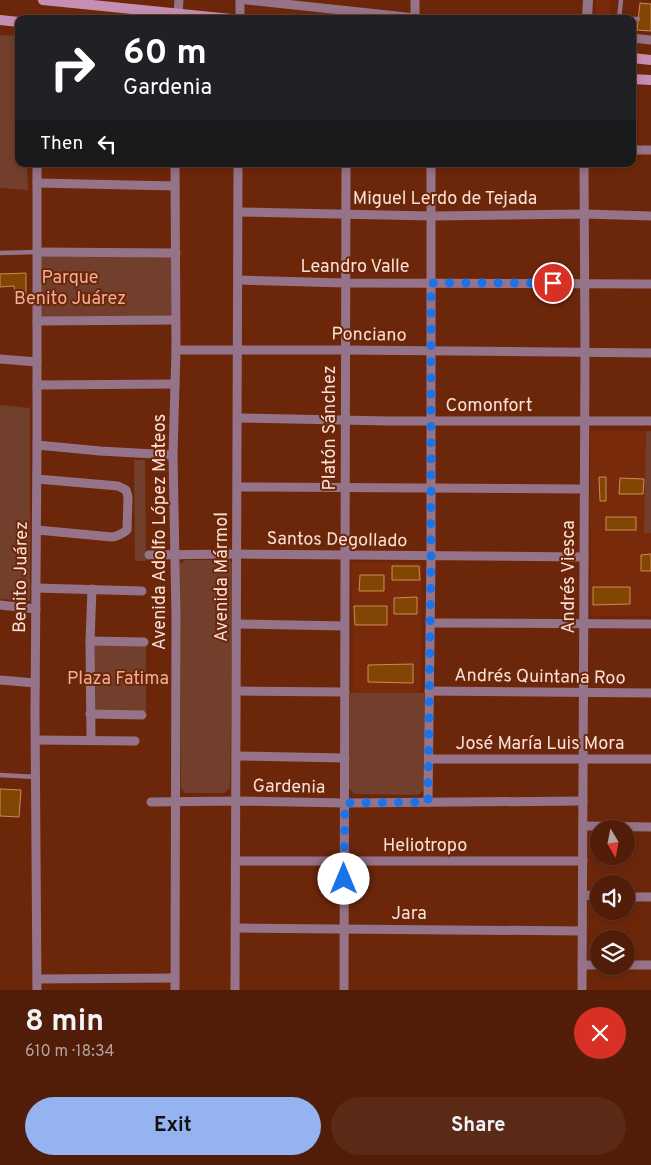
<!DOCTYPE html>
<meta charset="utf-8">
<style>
body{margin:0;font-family:Overpass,sans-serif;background:#5b2a16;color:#f1f3f6;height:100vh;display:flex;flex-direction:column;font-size:19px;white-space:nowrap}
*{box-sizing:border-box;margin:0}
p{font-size:16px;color:#b4a29c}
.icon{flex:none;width:28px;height:28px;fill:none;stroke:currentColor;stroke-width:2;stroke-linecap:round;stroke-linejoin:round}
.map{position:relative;height:990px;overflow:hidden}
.side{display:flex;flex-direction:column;background:#511d08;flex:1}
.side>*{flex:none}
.top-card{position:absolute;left:15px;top:15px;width:621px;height:152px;border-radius:10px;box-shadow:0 2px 8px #0003,0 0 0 1px #673b29;background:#202124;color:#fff;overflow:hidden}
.needle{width:32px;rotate:170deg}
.buttons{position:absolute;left:590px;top:820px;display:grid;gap:10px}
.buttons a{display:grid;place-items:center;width:45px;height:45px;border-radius:50%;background:#511d08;box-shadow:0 2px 8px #0003,0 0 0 1px #673b29;font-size:25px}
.pin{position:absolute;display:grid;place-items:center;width:42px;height:42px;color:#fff;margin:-21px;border:2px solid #fff;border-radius:50%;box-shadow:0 1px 5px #0007}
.me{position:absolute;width:55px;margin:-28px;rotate:0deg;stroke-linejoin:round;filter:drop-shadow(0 0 4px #0008)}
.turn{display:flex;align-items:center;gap:18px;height:105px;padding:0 25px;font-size:22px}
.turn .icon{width:65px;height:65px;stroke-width:2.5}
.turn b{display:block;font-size:35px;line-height:42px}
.then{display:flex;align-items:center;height:48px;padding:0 25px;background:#0003;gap:10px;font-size:19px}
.round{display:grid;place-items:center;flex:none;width:52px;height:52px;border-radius:26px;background:#5b2a16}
.overview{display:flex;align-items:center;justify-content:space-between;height:85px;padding:0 25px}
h1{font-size:30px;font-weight:700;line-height:38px}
.cta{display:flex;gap:10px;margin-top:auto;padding:10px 25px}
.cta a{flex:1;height:58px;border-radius:30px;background:#95b2f1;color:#111;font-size:20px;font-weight:700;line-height:58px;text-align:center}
.cta a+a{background:#5b2a16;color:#f1f3f6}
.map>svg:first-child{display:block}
</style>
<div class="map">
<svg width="651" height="990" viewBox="0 0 651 990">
<rect width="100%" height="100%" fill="#6c270b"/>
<!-- built -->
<g fill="#782a0b">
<polygon points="596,0 610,0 611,17 596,18"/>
<polygon points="590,431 646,431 644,533 651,533 651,616 591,616"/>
<polygon points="352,563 422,563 421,693 353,693"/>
</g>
<!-- green -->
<g fill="#733f2d">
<polygon points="0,35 19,36 19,164 27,164 28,190 0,188"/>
<polygon points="39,255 171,257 171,319 37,321"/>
<polygon points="0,405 30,408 30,601 0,599"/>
<polygon points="646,431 651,431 651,533 644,533"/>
<polygon points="134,460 145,460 146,561 135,561"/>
<polygon points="185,560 229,560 233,564 230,788 224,793 185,793 181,787 180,564"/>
<polygon points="91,644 146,645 146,712 90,712"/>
<polygon points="350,693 424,693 424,790 418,795 354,794 349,788"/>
</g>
<!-- building -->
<g fill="#814603" stroke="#cb8b55">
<polygon points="640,3 651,4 651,31 637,30"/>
<polygon points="26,273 26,294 15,294 14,286 0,287 0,274"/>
<polygon points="599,477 606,477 606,501 600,501"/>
<polygon points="620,478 644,479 643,494 619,494"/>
<rect x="606" y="517" width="30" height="13"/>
<polygon points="651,554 651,571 641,571 641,555"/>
<polygon points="392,566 419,566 420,580 392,580"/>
<polygon points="360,575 384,575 384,591 359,591"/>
<polygon points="593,587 630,587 630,604 593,605"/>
<polygon points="417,597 417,614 394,614 394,598"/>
<polygon points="354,606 387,606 387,625 355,625"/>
<polygon points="413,664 413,683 368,682 368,665"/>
<polygon points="0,789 21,790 19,817 0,816"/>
</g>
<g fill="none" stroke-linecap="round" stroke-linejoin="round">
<!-- service -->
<g stroke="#957389" stroke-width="4.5">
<polyline points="619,19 621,0"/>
<polyline points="632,19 638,19"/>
<polyline points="0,253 37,252"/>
<polyline points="0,775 36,777"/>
</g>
<!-- minor -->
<g stroke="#957389" stroke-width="9">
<polyline points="247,0 425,19"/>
<polyline points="178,13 179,0"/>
<polyline points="240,19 240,0"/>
<polyline points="415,19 415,0"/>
<polyline points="632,38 651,40"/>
<polyline points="632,150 651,150"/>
<polyline points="37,164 37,445 35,712 37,990"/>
<polyline points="175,164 176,350 173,455 176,615 175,990"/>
<polyline points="37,183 175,186"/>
<polyline points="238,212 431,216 584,214 651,216"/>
<polyline points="37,252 176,253"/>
<polyline points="238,280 345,283 651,284"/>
<polyline points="37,321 175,320"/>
<polyline points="176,350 345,350 651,353"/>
<polyline points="0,359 37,362"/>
<polyline points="37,385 175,384"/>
<polyline points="238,418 389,421 651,421"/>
<polyline points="37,445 100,451 173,455"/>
<path d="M 37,479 L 118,486 L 126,490 L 128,497 L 127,530 C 122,534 119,536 112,537 L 37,530"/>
<polyline points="238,487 584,489"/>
<polyline points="149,555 237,554 584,557"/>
<polyline points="36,588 142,591"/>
<polyline points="0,605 36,609"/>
<polyline points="430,623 651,624"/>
<polyline points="238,624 344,626"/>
<polyline points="90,641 144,642"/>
<polyline points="0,680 35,683"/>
<polyline points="238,691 345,692"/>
<polyline points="429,691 651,693"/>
<polyline points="90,714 142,715"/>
<polyline points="36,740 135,741"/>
<polyline points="91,740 90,641 92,589"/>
<polyline points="236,756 345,758"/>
<polyline points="429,759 651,759"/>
<polyline points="151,802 236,801 345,803 583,801"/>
<polyline points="428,802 431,556 431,164"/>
<polyline points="583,826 651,827"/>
<polyline points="237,861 583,861"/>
<polyline points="583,895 599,896"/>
<polyline points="626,897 651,897"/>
<polyline points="236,928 582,931"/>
<polyline points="582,965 599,965"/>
<polyline points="626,965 651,965"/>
<polyline points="37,979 175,978"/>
<polyline points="235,990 238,164"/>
<polyline points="344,990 346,164"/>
<polyline points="582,990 585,352 584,164"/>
</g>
<!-- tertiary -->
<polyline stroke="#957389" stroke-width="10" points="587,19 588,0"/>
<!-- secondary -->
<g stroke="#c48fb2" stroke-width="10">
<polyline points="43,0 231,19"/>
<polyline points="0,20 19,22"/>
<polyline points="632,58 651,60"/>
<polyline points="632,79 651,80"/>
</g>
</g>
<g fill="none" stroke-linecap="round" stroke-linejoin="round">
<!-- route -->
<polyline stroke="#1a73e8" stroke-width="9" stroke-dasharray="0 16.2" points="344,879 345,803 428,802 431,556 431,283 553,283"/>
</g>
<g text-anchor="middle" stroke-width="4" stroke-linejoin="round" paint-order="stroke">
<!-- street labels -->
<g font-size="18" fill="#f9dfd6" stroke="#6c270b">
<text x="445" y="204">Miguel Lerdo de Tejada</text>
<text x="355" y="272">Leandro Valle</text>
<text transform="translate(369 334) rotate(1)" y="6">Ponciano</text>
<text x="489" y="411">Comonfort</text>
<text transform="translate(329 428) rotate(-90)" y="6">Platón Sánchez</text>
<text transform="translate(159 532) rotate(-90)" y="6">Avenida Adolfo López Mateos</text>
<text transform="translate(337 539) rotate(1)" y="6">Santos Degollado</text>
<text transform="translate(20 577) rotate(-89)" y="6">Benito Juárez</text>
<text transform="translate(221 577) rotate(-90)" y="6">Avenida Mármol</text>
<text transform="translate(568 577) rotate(-90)" y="6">Andrés Viesca</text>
<text transform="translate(540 676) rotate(1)" y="6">Andrés Quintana Roo</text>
<text x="540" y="749">José María Luis Mora</text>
<text transform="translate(289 786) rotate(1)" y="6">Gardenia</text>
<text x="425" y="851">Heliotropo</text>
<text x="409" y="919">Jara</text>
</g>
<!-- park labels -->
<g font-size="18" fill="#f2ad95" stroke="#6c270b">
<text x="70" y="283">Parque<tspan x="70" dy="21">Benito Juárez</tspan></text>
<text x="118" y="684">Plaza Fatima</text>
</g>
</g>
</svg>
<div class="buttons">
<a><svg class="needle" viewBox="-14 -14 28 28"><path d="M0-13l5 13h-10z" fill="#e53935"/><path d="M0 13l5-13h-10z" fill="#b4a29c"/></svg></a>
<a><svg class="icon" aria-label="sound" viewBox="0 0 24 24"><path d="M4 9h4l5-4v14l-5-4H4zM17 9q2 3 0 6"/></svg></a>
<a><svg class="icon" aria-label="layers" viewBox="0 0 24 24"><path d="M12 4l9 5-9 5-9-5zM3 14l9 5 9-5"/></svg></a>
</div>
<div class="pin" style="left:553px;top:283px;background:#d93025"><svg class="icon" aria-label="arrive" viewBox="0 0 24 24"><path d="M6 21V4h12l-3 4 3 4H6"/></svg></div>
<svg class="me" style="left:344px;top:879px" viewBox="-20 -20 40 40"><circle r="19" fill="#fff"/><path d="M0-13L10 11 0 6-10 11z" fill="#1a73e8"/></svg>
<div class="top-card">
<div class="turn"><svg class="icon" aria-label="right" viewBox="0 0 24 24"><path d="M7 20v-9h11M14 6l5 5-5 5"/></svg><div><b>60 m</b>Gardenia</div></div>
<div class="then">Then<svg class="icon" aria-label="left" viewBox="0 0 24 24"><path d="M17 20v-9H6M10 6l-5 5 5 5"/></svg></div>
</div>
</div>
<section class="side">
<div class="overview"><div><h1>8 min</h1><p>610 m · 18:34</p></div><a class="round" style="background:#d93025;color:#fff"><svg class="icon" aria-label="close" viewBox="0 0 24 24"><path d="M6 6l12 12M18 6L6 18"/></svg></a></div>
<div class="cta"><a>Exit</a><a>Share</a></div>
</section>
